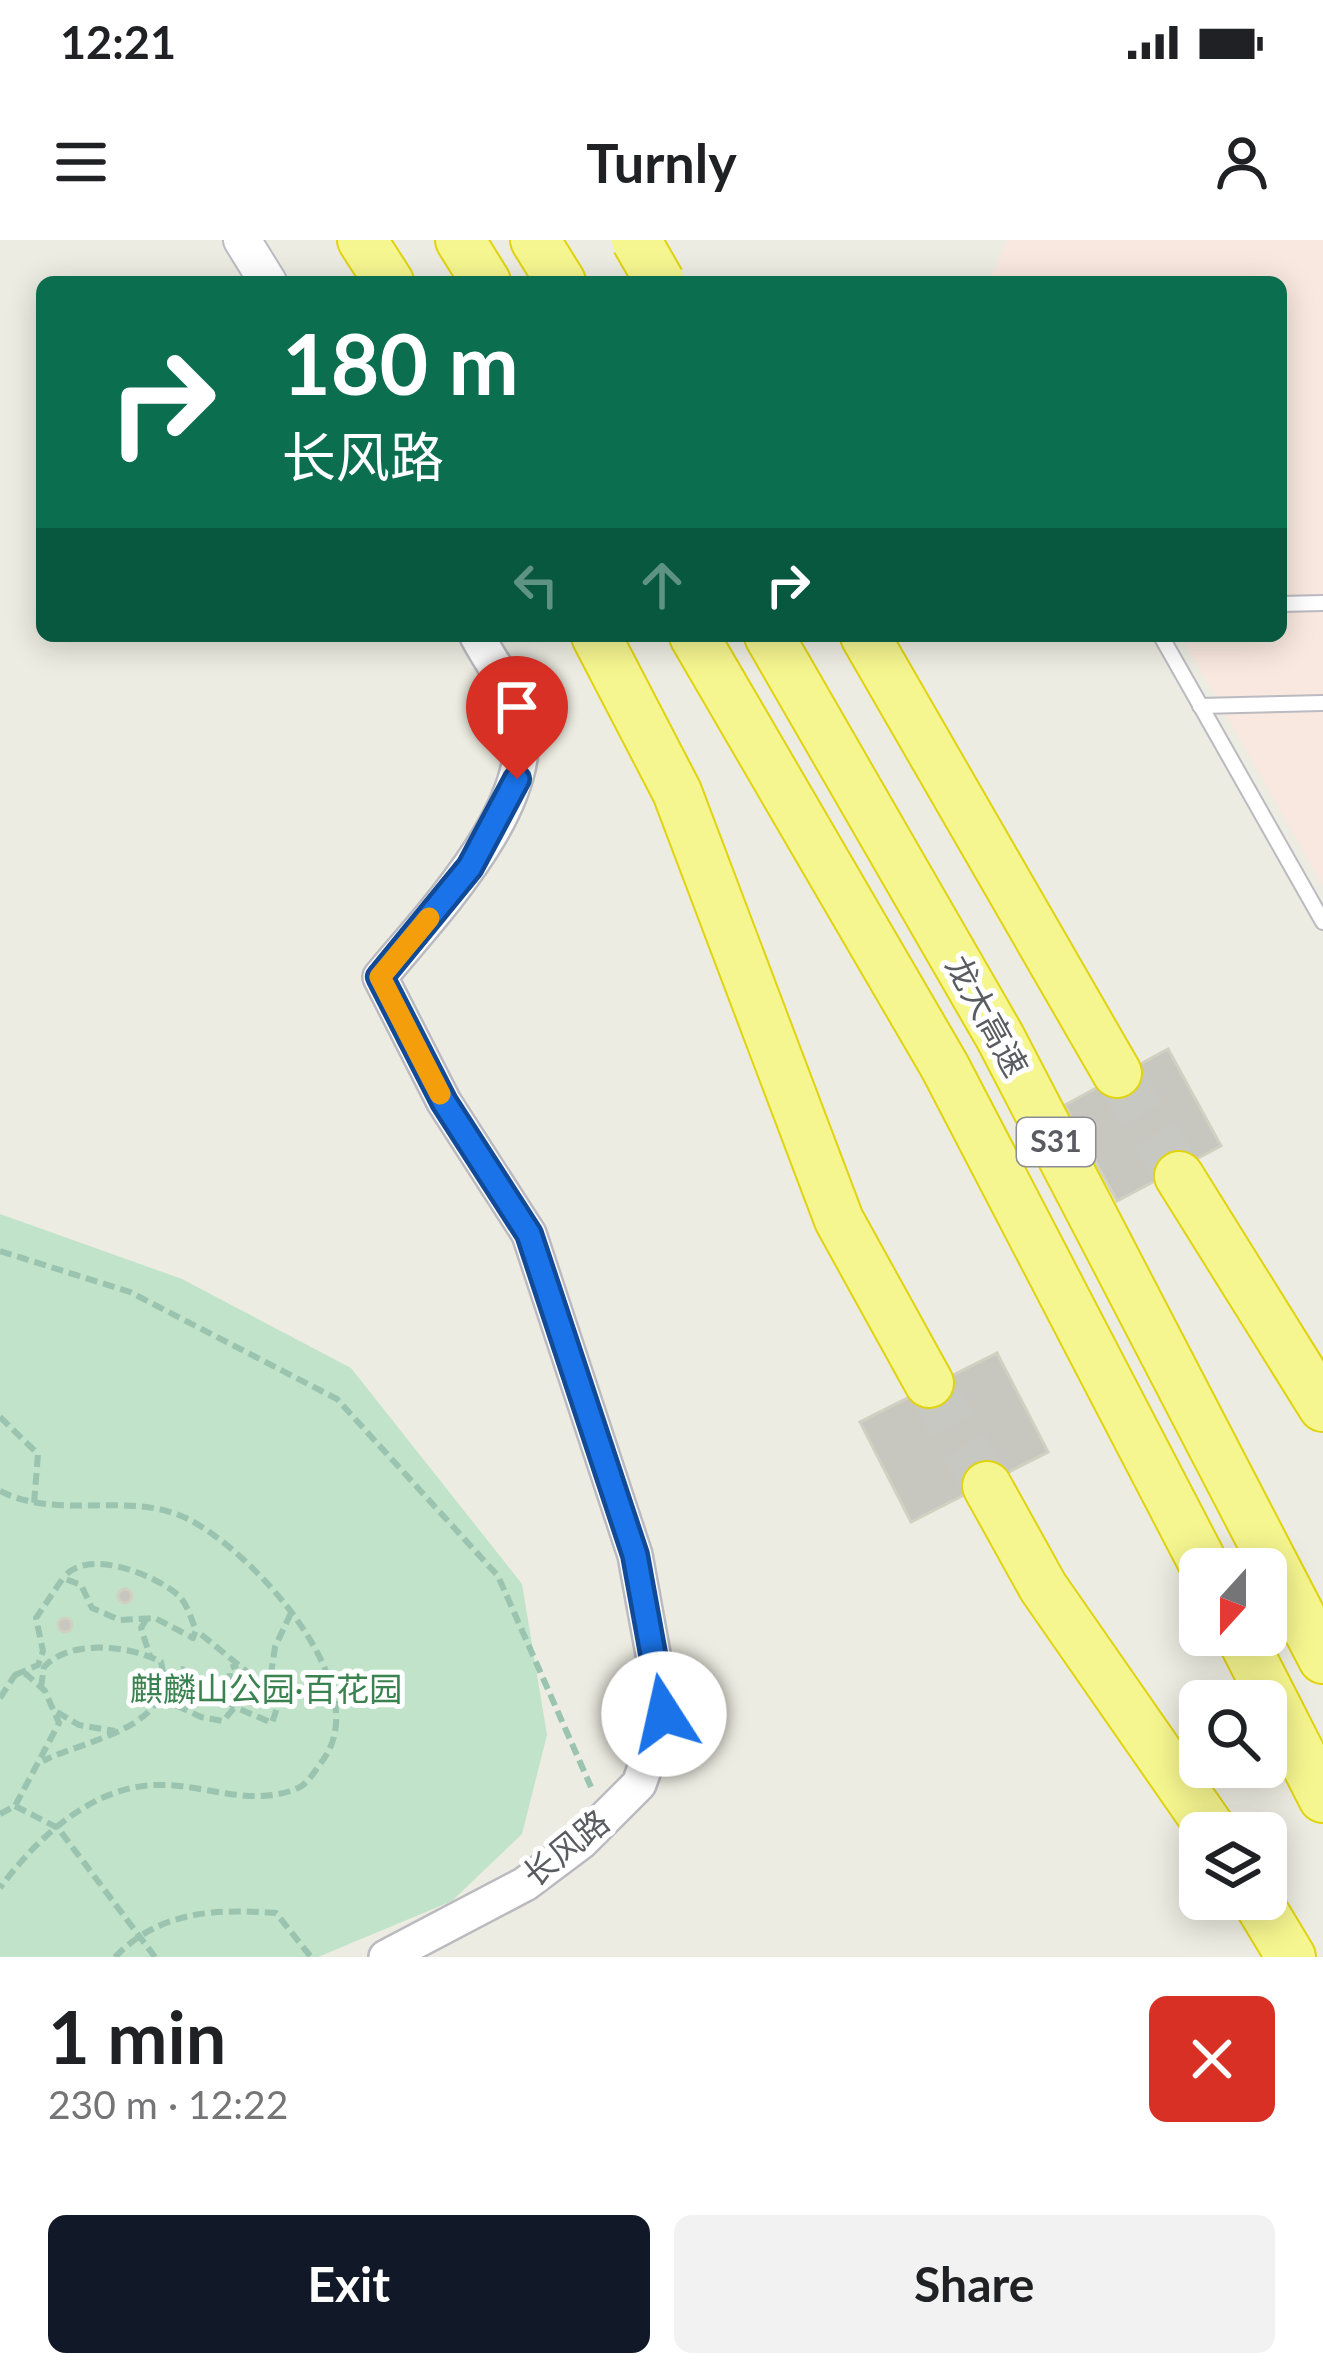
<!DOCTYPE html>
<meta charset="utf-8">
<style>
body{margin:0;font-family:Lato,"Noto Sans SC",sans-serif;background:#f2f2f2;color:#202124;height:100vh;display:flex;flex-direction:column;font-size:45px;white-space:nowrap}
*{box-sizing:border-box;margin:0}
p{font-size:39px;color:#757577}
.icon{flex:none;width:66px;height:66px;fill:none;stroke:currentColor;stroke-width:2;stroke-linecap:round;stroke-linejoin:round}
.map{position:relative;height:1717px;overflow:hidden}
.side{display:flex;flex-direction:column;background:#fff;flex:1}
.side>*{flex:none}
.guide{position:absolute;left:36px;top:36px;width:1251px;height:366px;border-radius:18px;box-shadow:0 6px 30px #0003;background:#0b6e4f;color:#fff;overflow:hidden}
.needle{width:78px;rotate:201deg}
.buttons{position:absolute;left:1179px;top:1308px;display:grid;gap:24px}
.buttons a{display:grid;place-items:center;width:108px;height:108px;border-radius:18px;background:#fff;box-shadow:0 6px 30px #0003;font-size:60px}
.pin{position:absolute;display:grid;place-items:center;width:102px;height:102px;color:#fff;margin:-123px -51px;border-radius:50% 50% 50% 0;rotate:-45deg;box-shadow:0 0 12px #0007}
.pin .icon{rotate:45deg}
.me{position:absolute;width:132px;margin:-66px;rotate:350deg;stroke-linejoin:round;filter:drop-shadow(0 0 9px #0008)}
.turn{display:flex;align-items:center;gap:42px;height:252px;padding:0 48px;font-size:54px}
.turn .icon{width:156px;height:156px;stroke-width:2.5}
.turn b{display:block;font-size:84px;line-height:102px}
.lanes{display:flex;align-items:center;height:114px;padding:0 48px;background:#0003;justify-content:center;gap:60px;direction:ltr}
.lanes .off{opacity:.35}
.round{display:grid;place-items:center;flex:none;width:126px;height:126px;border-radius:18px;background:#f2f2f2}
.headline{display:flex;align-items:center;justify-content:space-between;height:204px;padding:0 48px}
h1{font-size:72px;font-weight:700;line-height:90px}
.primary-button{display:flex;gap:24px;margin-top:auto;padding:24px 48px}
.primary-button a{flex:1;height:138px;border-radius:18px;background:#111827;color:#fff;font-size:48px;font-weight:700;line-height:138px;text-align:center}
.primary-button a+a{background:#f2f2f2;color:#202124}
.status{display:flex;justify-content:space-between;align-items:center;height:84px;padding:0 60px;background:#fff;direction:ltr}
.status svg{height:33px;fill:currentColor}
header{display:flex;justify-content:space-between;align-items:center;height:156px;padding:0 48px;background:#fff;font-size:54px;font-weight:700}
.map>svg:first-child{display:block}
</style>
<div class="status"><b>12:21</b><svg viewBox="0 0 49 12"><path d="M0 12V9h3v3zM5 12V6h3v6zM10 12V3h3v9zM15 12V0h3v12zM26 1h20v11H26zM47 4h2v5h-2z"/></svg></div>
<header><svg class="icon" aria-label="menu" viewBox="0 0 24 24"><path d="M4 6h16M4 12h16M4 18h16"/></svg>Turnly<svg class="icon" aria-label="person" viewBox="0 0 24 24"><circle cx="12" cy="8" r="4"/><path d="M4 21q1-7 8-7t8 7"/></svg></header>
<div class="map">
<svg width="1323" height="1717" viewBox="0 0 1323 1717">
<rect width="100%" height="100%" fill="#ecece2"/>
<!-- medical -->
<polygon fill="#f9e8df" points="1007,0 1323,0 1323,646 1181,396 1281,396 1281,42 989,42"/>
<!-- green -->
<polygon fill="#c0e3c9" points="0,974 182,1039 351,1128 522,1344 547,1495 522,1594 452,1661 318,1717 0,1717"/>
<!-- building -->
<g fill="#c8c7bf" stroke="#d1d0c1" stroke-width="3">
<polygon points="1168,809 1221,906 1117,961 1065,865"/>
<polygon points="997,1113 1048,1212 911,1282 860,1182"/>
<circle cx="125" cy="1356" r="7"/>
<circle cx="65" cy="1385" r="7"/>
<circle cx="251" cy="1458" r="7"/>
</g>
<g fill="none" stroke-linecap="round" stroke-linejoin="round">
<!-- motorway-tunnel -->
<g stroke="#c8c8c2" stroke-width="48" stroke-dasharray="48 24" stroke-linecap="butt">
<polyline points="1117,833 1179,936"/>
<polyline points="929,1143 987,1246"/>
</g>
<defs>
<g id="service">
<polyline points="1281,364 1323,363"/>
<polyline points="1161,396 1323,682"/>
<polyline points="1200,466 1323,463"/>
</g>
<path id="tertiary" d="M 386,1717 L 525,1644 L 581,1602 L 639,1544 L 664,1474 L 635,1315 L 529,994 L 444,862 L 380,737 C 431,675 546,558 517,470 C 509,445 489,419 477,396"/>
<polyline id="secondary" points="242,0 268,42"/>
<g id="motorway">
<polyline points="362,0 389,42"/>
<polyline points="460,0 486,42"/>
<polyline points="535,0 561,42"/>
<polyline points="596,396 677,552 839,980 929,1143"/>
<polyline points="694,396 945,827 1206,1329"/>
<polyline points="769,396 1000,797 1323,1419"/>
<polyline points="865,396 1117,833"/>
<polyline points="1179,936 1323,1167"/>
<polyline points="987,1246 1043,1347 1214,1593"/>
<polyline points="1240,1395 1323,1558"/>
<polyline points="1256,1659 1291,1717"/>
</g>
</defs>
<!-- service casing -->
<use href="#service" stroke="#babac0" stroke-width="18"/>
<!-- tertiary casing -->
<use href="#tertiary" stroke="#babac0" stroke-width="38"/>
<!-- secondary casing -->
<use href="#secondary" stroke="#bbbcc3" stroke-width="40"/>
<!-- motorway casing -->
<use href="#motorway" stroke="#e0d30f" stroke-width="52"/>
<!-- path -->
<g stroke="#9ac3b0" stroke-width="6" stroke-dasharray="12 6" stroke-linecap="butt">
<polyline points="0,1011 130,1052 337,1159 498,1336 591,1547"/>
<polyline points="0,1177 38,1214 34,1264"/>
<path d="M 0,1251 C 59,1281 130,1250 188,1279 C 252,1311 377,1446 323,1520 C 316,1529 309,1542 300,1547 C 256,1568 209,1546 164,1545 C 97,1542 38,1596 0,1648"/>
<polyline points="146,1380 141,1388 150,1416"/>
<polyline points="164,1434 182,1429 235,1467 272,1483 277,1468 246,1431 197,1391"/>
<path d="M 15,1435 L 38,1425 L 43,1411 L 36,1378 L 63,1338 L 81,1345 L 92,1368 L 120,1380 L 155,1378 L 193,1398 L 196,1390 C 191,1379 187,1363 178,1355 C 153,1334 87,1307 63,1338"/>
<path d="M 41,1447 L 44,1427 C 69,1399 130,1405 161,1422 C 178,1489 86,1499 43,1521"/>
<polyline points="268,1453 275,1407 291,1373"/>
<polyline points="0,1458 15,1435 26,1434 45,1451 59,1483 15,1566 0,1574"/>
<polyline points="160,1458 201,1477 223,1481 235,1467"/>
<polyline points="228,1463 230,1428 238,1425"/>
<polyline points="57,1472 79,1485 115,1491"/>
<polyline points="15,1566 58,1588 155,1717"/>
<path d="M 115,1717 C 161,1670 215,1669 276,1673 L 311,1717"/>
</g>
<!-- service -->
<use href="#service" stroke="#fff" stroke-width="14"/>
<!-- tertiary -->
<use href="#tertiary" stroke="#fff" stroke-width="33"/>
<!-- secondary -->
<use href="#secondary" stroke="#fff" stroke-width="36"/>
<!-- motorway -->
<use href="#motorway" stroke="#f6f690" stroke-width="48"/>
<defs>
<polyline id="motorway-bridge" points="636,0 660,42"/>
</defs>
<!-- motorway-bridge casing -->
<use href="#motorway-bridge" stroke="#e0d30f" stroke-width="52" stroke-linecap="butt"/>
<!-- motorway-bridge -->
<use href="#motorway-bridge" stroke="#f6f690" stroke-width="48"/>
</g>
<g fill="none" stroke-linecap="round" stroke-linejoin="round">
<defs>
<polyline id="route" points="517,539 470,627 380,737 444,862 529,994 635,1315 664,1474"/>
</defs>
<!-- route casing -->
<use href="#route" stroke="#114b97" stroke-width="30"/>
<!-- route -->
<use href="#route" stroke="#1a73e8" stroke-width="21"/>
<!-- slow -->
<polyline stroke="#f59e0b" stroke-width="21" points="429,678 380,737 440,854"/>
</g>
<g text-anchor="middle" stroke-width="10" stroke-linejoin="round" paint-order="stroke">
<!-- shield labels -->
<rect fill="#fff" stroke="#8c8d91" stroke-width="3" x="1017" y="878" width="78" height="48" rx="9"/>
<g font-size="30" font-weight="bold" fill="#5b5c62">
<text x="1056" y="912">S31</text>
</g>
<!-- street labels -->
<g font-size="33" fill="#5b5c62" stroke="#fff">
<text transform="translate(987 776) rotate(61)" y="12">龙大高速</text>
<text transform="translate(566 1608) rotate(-39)" y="12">长风路</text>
</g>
<!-- park labels -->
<g font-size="33" fill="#3a8250" stroke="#fff">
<text x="266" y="1461">麒麟山公园·百花园</text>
</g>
</g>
</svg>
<div class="buttons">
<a><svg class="needle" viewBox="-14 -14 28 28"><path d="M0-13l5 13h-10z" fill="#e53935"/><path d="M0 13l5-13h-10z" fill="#757577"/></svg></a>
<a><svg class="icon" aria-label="search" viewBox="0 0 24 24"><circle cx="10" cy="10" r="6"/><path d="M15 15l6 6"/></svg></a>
<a><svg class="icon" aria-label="layers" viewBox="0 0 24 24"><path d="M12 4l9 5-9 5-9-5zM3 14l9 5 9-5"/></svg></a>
</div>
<div class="pin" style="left:517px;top:539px;background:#d93025"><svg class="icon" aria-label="arrive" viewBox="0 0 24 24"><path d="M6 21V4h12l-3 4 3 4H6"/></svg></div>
<svg class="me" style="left:664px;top:1474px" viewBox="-20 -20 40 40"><circle r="19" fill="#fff"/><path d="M0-13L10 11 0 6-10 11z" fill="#1a73e8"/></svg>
<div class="guide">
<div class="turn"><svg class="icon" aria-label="right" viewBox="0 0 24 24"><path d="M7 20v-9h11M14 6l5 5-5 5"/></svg><div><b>180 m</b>长风路</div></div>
<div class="lanes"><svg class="icon off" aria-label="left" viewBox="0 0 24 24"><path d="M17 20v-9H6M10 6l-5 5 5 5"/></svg><svg class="icon off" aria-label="ahead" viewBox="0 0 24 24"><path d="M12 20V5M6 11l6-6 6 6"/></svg><svg class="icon" aria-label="right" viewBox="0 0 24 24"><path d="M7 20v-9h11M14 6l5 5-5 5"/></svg></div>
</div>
</div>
<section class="side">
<div class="headline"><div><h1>1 min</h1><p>230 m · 12:22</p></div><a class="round" style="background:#d93025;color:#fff"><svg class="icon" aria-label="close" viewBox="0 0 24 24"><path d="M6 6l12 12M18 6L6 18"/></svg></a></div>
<div class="primary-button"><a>Exit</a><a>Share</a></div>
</section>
